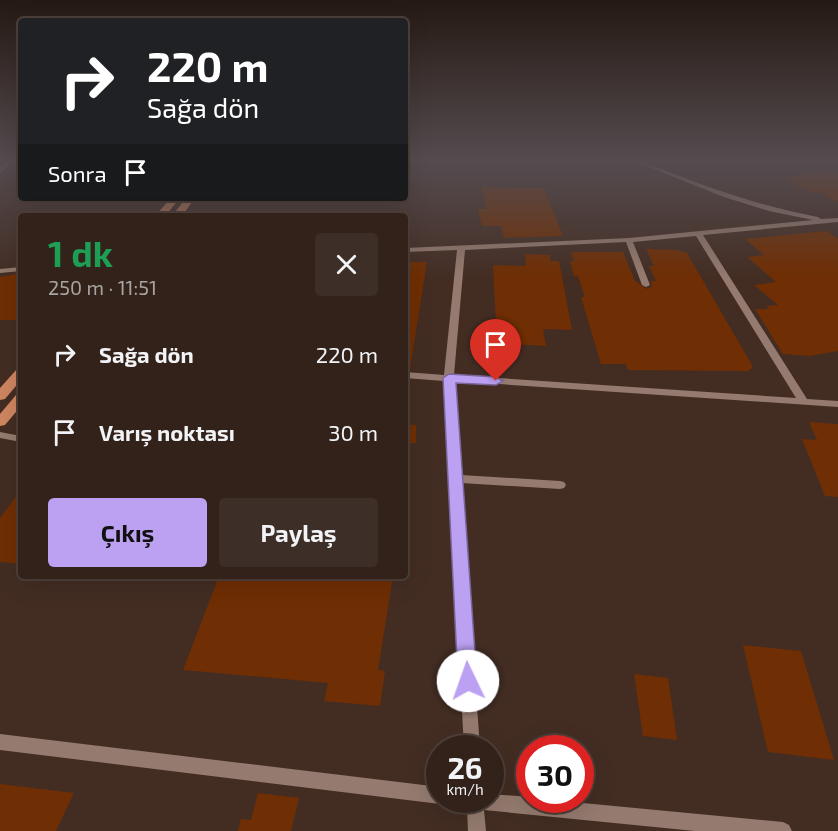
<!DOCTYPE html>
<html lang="tr">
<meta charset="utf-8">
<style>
body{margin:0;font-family:"Exo 2",sans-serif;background:#3d2f27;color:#f1f3f6;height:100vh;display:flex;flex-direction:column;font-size:22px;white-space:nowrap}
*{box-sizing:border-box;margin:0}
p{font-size:20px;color:#a8a4a2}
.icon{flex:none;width:33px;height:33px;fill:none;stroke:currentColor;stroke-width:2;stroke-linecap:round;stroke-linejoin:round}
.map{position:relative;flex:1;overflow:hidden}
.side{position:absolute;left:18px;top:213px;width:390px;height:366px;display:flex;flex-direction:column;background:#32221a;border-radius:6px;box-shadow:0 6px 24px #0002,0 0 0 2px #4d3f39}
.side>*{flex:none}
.hud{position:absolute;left:18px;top:18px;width:390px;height:183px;border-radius:6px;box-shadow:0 6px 24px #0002,0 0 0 2px #4d3f39;background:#202124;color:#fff;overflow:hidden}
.speed{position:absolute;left:426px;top:735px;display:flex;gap:12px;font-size:30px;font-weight:700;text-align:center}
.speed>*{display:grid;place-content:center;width:78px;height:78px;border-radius:50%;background:#32221a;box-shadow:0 6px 24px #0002,0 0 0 2px #4d3f39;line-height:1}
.speed small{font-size:15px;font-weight:400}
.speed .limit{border:9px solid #d22;background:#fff;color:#111}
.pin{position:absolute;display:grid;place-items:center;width:51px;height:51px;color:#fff;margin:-62px -26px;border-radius:50% 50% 50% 0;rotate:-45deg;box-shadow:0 0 6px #0007}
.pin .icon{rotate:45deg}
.me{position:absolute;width:66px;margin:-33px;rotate:357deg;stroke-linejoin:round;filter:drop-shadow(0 0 4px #0008)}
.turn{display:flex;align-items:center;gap:21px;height:126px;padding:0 30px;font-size:27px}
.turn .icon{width:78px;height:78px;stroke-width:2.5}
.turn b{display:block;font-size:42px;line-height:51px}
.then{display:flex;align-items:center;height:57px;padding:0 30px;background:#0003;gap:12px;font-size:22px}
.round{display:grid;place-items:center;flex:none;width:63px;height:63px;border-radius:6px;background:#3d2f27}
.headline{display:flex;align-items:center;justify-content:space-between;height:102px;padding:0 30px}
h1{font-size:36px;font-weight:700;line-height:45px;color:#1e9e55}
.action{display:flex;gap:12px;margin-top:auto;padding:12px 30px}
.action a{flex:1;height:69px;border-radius:6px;background:#bca0f2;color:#111;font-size:24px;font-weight:700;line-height:69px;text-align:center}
.action a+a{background:#3d2f27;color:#f1f3f6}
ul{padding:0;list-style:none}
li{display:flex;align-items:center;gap:18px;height:78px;padding:0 30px}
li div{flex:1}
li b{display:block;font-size:22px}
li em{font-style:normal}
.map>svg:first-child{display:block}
</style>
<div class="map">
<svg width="838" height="831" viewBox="0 0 838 831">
<rect width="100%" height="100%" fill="#432d23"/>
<!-- building -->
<g fill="#6f2e03">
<polygon points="832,171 838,174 838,202 818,192 813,193 790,183 795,182 784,177"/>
<polygon points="481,187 544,188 563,236 504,238 501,226 482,226 478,209 487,209"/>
<polygon points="827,231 838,239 838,351 809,356 783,354 755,309 769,309 766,306 778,305 754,285 776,282 747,257 764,255 745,239"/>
<polygon points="646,249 677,250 687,253 753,367 748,371 628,370 626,364 601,364 581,297 585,297 578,276 574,276 570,261 574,261 571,252 623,252 635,281 647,289 652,286 651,281 656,281 649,266 654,266"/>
<polygon points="525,254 550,255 550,261 559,261 572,330 543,329 546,346 497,343 493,265 526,266"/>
<polygon points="405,262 427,262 410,369 405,369"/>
<polygon points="21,273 21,320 0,320 0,277"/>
<polygon points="809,422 838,424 838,497 825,496 802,439 817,440"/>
<rect x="405" y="425" width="11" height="18"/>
<polygon points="21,490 21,564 0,562 0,518"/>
<polygon points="219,576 393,576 378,670 385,671 380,706 324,701 328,683 183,670"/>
<polygon points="743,645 801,651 834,760 768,752"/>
<polygon points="634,674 668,678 677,740 643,736"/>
<polygon points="0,784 74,793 56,831 0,831"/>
<polygon points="258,793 299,798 291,831 238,831 241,819 251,820"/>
</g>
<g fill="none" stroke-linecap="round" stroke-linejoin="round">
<!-- minor -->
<g fill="#957b6f" fill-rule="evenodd">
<polygon points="6,162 13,162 0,173 0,168"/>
<path d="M 636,162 L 644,162 C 701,185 758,206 818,217 L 821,219 L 838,218 L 838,222 L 703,235 L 807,399 L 838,401 L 838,407 L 454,381 L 461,475 L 560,481 L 564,482 L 566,485 L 564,488 L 560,489 L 461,483 L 480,748 L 464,748 L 444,381 L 405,378 L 405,372 L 444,375 L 457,250 L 405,252 L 405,248 L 629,238 L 813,220 L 769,211 L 724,197 ZM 696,236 L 796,398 L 454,375 L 465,250 L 626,242 L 642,285 L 646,287 L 650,285 L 633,242 Z"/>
<polygon points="21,267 21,271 0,273 0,269"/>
<polygon points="0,432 21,436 21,442 0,438"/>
<polygon points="0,734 440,787 440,800 447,800 446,802 440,804 0,750"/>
<polygon points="490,794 530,797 530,800 551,800 783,822 789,825 792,831 695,831 484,810 486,831 468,831 467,808 463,806 461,800 490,800"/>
</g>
<!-- major -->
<g fill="#cf8560" fill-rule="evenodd">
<polygon points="171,198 180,198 165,216 155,216"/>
<polygon points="186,198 195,198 182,216 172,216"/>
<polygon points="21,368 21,380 5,399 0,400 0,388 17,369"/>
<polygon points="21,394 21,406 5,425 0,426 0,414 16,395"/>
</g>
</g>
<!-- sky -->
<linearGradient id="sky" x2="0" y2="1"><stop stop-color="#251913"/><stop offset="0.58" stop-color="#554c50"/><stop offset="1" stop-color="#554c50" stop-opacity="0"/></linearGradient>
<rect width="838" height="278" fill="url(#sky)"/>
<!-- route -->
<polygon fill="#bca0f2" stroke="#7a689d" stroke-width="1.5" points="449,374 496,377 503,381 496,385 456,383 477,681 475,687 468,690 461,687 458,681 443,378"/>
</svg>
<div class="speed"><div>26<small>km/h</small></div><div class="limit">30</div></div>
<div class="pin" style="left:496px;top:381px;background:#d93025"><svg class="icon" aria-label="arrive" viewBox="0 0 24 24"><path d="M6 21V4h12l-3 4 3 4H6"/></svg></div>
<svg class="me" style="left:468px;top:681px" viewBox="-20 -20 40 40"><circle r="19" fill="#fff"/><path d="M0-13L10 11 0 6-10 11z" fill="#bca0f2"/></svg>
<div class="hud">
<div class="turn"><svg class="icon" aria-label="right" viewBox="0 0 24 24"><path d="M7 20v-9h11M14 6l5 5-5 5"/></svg><div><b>220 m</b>Sağa dön</div></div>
<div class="then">Sonra<svg class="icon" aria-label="arrive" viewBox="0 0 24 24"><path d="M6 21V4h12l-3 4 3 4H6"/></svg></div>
</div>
<section class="side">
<div class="headline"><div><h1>1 dk</h1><p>250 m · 11:51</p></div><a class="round"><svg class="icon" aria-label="close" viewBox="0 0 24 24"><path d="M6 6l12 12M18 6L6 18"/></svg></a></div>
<ul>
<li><svg class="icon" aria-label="right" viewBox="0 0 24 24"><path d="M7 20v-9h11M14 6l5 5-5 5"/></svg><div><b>Sağa dön</b></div><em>220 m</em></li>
<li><svg class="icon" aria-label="arrive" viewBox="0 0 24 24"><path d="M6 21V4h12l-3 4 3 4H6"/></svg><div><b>Varış noktası</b></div><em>30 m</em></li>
</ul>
<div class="action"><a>Çıkış</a><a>Paylaş</a></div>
</section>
</div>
